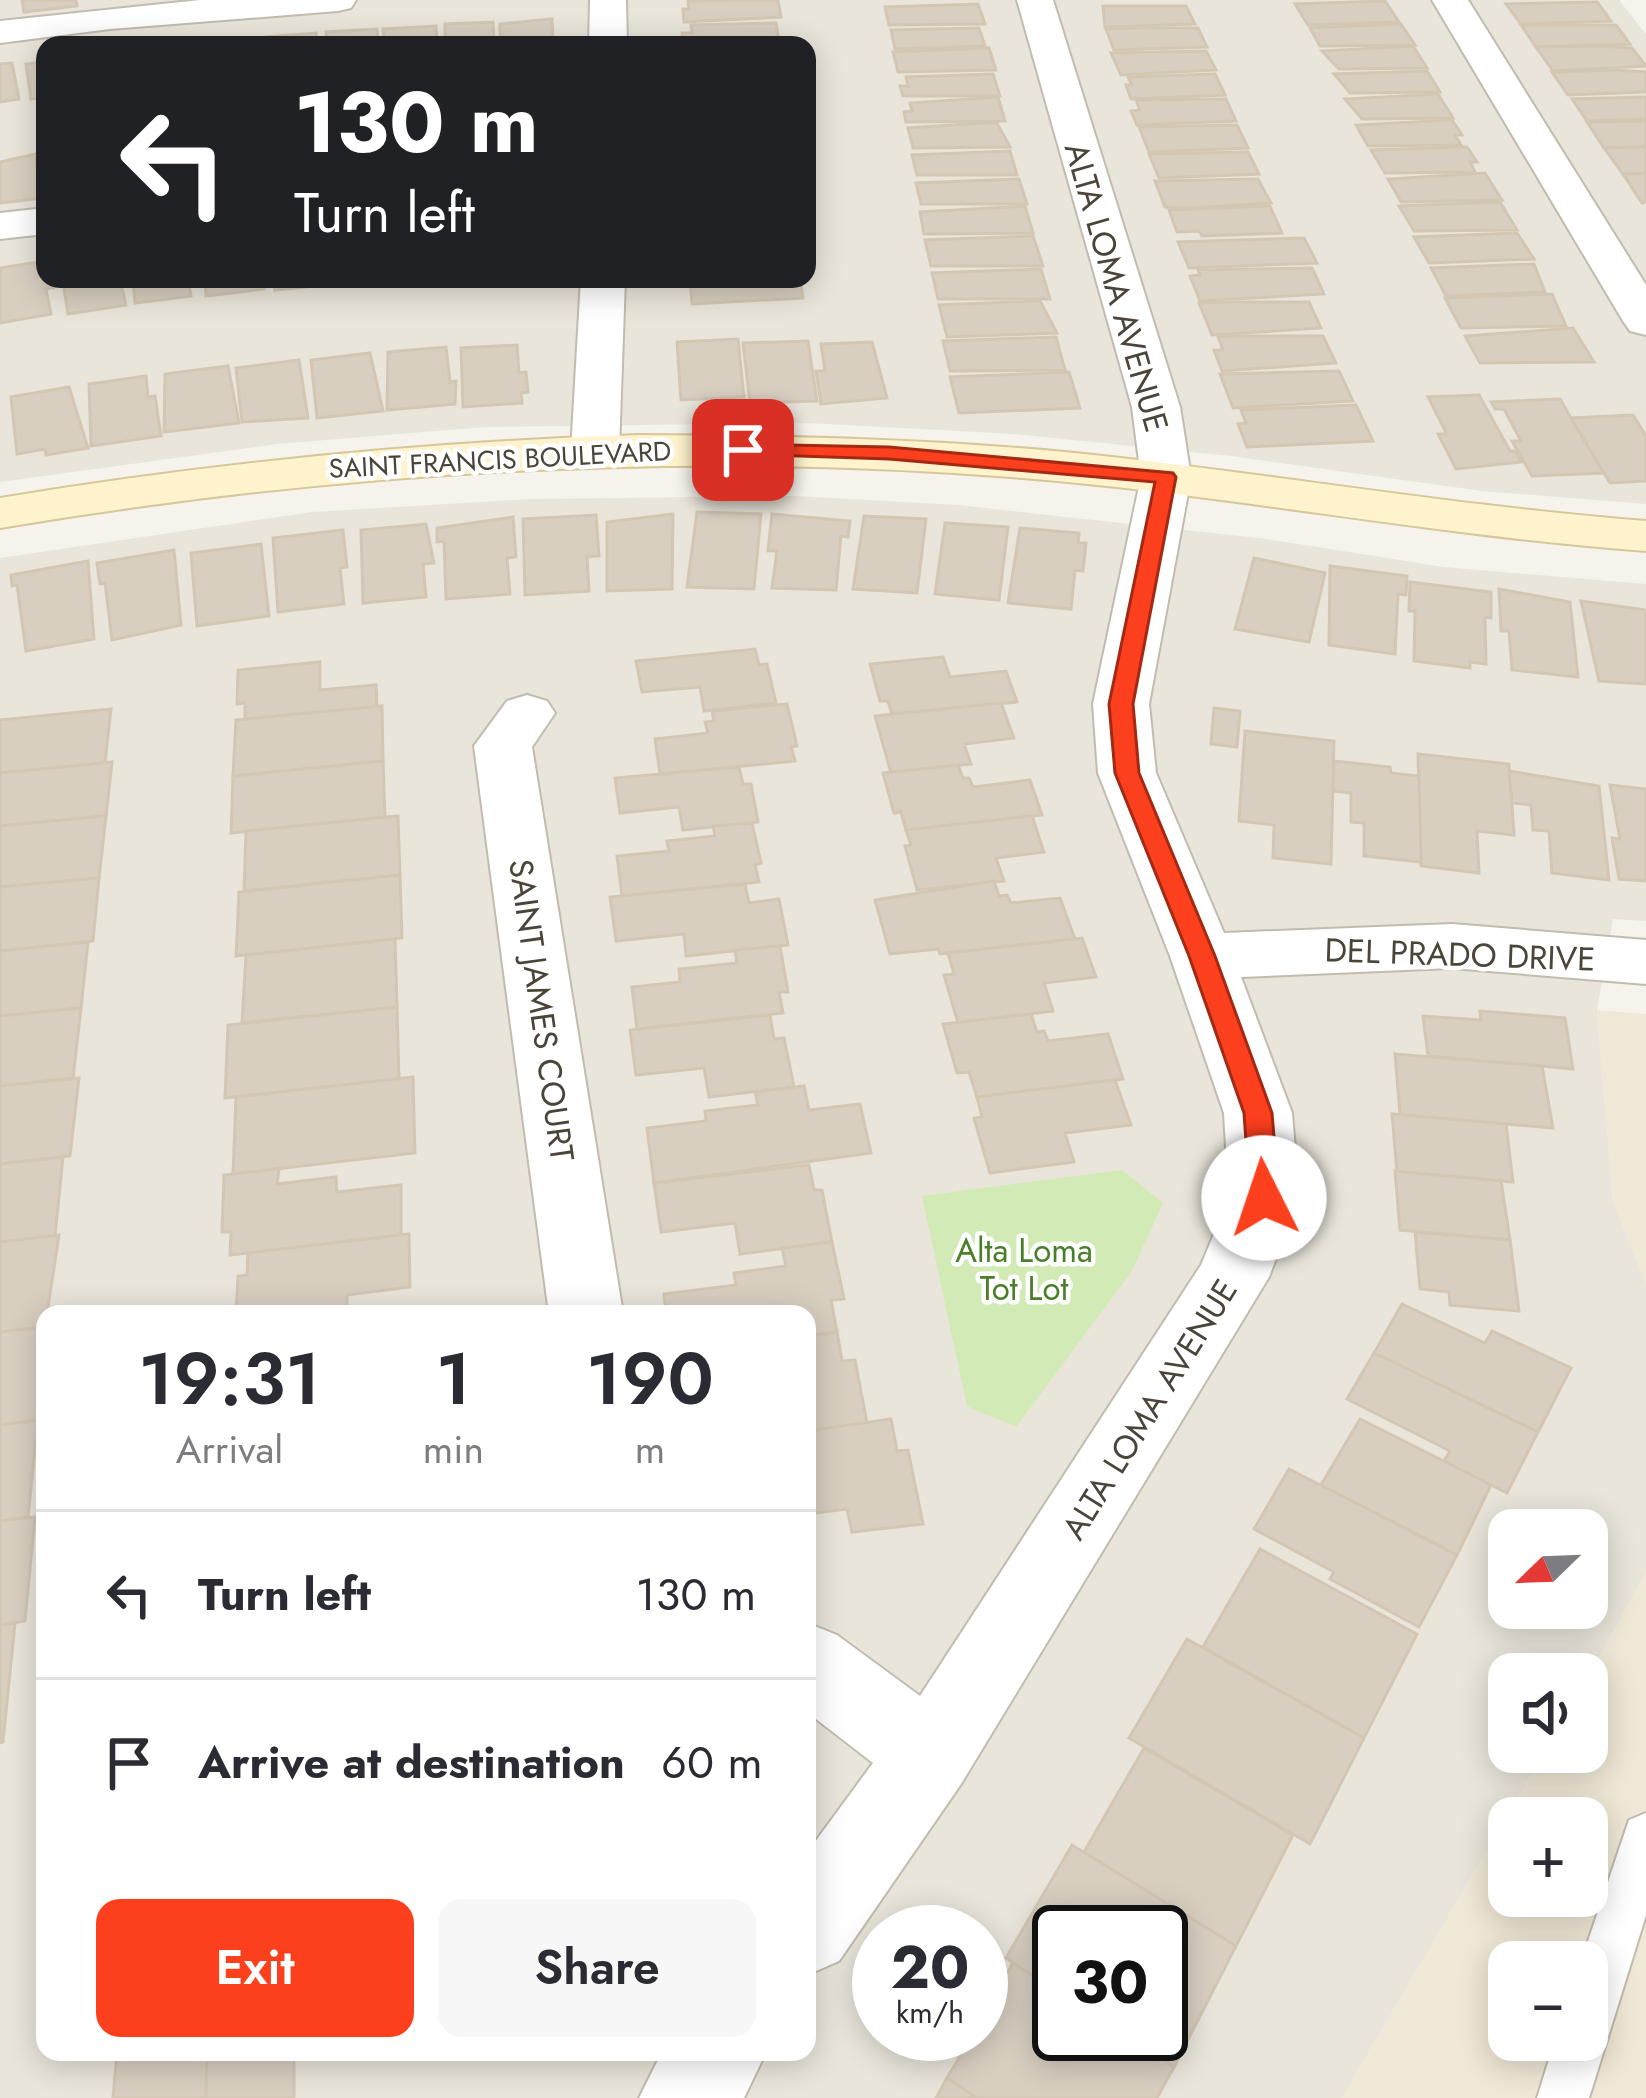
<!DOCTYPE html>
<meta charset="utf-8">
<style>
body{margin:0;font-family:Jost,sans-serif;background:#f7f7f7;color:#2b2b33;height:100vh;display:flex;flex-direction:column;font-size:45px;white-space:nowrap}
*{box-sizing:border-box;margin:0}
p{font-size:39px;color:#7c7c81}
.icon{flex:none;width:66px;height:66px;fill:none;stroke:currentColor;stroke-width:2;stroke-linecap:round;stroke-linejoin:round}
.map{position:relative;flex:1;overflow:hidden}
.panel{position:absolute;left:36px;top:1305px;width:780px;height:756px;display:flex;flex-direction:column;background:#fff;border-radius:24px;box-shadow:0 6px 30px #0003}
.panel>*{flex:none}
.top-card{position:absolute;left:36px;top:36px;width:780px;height:252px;border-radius:24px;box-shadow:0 6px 30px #0003;background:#202124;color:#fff;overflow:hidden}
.needle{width:78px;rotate:247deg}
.controls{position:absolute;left:1488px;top:1509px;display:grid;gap:24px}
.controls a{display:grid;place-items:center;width:120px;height:120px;border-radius:24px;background:#fff;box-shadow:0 6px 30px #0003;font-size:60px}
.speed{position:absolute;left:852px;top:1905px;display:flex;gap:24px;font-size:60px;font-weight:700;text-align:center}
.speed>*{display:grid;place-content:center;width:156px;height:156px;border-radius:50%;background:#fff;box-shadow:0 6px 30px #0003;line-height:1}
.speed small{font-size:30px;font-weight:400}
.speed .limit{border:6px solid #111;border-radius:18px;background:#fff;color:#111}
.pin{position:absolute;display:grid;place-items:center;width:102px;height:102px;color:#fff;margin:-51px;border-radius:24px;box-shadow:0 6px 18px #0006}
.me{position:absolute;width:132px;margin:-66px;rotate:356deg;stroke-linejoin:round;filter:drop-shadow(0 0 9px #0008)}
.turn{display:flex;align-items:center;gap:42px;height:252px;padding:0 60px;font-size:54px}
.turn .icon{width:156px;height:156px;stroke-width:2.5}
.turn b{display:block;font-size:84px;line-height:102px}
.eta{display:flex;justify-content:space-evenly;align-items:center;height:204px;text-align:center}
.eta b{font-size:72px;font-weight:600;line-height:84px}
.action{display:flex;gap:24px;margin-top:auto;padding:24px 60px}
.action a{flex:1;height:138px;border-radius:24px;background:#fc3f1d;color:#fff;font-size:48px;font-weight:600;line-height:138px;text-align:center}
.action a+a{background:#f7f7f7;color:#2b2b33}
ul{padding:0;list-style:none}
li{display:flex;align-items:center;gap:36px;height:168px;padding:0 60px;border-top:3px solid #e1e1e2}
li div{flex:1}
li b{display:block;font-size:45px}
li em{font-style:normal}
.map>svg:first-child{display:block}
</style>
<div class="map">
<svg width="1646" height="2098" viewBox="0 0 1646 2098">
<rect width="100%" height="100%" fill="#f6f3ec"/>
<!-- residential -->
<g fill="#eae5da" fill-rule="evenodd">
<path d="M 0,0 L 1619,0 L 1646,34 L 1646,504 L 1482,491 L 1231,456 L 1014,434 L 807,423 L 485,427 L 277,444 L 0,482 ZM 45,45 L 807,45 L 807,279 L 45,279 Z"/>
<path d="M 795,496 L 958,505 L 1267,539 L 1444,567 L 1646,584 L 1646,921 L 1613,919 L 1597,1010 L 1613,1200 L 1646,1284 L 1646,1573 L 1587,1679 L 1587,1674 L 1509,1674 L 1509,1752 L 1545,1752 L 1342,2098 L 0,2098 L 0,558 L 312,512 L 531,499 ZM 45,1314 L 807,1314 L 807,2052 L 45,2052 ZM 1509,1530 L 1587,1530 L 1587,1608 L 1509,1608 ZM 879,1932 L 981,1932 L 981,2034 L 879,2034 ZM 1059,1932 L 1161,1932 L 1161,2034 L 1059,2034 Z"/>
</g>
<!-- education -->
<g fill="#efe8d6" fill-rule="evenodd">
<polygon points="1597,1010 1646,1014 1646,1284 1613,1200"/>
<path d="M 1646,1573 L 1646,2098 L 1342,2098 L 1545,1752 L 1587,1752 L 1587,1679 ZM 1509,1818 L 1587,1818 L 1587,1896 L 1509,1896 ZM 1509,1962 L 1587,1962 L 1587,2040 L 1509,2040 Z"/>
</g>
<!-- green -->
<polygon fill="#d2eab5" points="1122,1170 1163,1203 1132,1271 1016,1427 967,1406 922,1196"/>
<!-- building -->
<g fill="#d8cfc1" stroke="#d3c7b4" stroke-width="3">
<polygon points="22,0 76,0 77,6 24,12"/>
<polygon points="778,0 781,17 684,22 683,9 689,9 688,1"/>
<polygon points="1385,1 1399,22 1308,25 1295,4"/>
<polygon points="1597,2 1611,21 1521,24 1506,4"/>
<polygon points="978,4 985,24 889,25 885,7"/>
<polygon points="1103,6 1186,6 1195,24 1105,27"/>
<polygon points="552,19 553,45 500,45 500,24"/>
<polygon points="493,22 494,42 489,45 445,45 445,24"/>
<polygon points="776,23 779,41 683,45 682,33 692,33 691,25"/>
<polygon points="1401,24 1415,45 1320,46 1310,28"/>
<polygon points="1521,25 1616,25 1630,44 1536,47"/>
<polygon points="436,26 437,45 388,45 384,38 383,29"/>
<polygon points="979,28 985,46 895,49 891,30"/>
<polygon points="1147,28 1198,28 1207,47 1114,50 1106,29"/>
<polygon points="377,29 378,45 327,45 326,32"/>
<polygon points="316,33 317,45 266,45 266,37"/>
<polygon points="1413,46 1427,68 1339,69 1322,51"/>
<polygon points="1599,46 1632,48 1646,66 1553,71 1536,47"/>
<polygon points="989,48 996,70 898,72 893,52"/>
<polygon points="1206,51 1216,70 1121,75 1111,53"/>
<polygon points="45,62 45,97 31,99 26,64"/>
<polygon points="12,63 19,99 0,102 0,64"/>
<polygon points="1615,70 1646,72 1646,92 1568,95 1552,72"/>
<polygon points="1427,71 1440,92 1350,93 1334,74"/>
<polygon points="993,74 1000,96 903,96 900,86 908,86 906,77"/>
<polygon points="1215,74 1225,95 1131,99 1126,85 1132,85 1128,77"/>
<polygon points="1438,94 1453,118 1362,119 1345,99"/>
<polygon points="998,97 1005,121 906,122 904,112 912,111 910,103"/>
<polygon points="1646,97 1646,119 1587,121 1572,99"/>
<polygon points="1226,99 1236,121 1137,125 1131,111 1140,110 1136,100"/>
<polygon points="1452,120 1462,135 1455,135 1461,145 1368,146 1356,125"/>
<polygon points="1646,121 1646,145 1638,147 1604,148 1587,122"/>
<polygon points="983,123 997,123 1010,147 913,148 908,128"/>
<polygon points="1237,125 1248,148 1149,152 1139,127"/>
<polygon points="1467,147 1477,162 1470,162 1475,172 1385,173 1371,150"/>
<polygon points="1638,147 1646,147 1646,173 1623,174 1604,148"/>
<polygon points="1010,151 1017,175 917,175 912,155"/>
<polygon points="1248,152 1259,174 1159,178 1149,154"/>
<polygon points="35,154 37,169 44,168 45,198 0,203 0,162"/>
<polygon points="1485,173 1502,200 1401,202 1388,179"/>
<polygon points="1646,173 1646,202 1642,203 1623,174"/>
<polygon points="1019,179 1027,204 921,204 916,183"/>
<polygon points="1258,179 1271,203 1190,208 1165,207 1155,181"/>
<polygon points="1500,202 1517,230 1414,231 1399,206"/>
<polygon points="1025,206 1033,233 924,234 920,212"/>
<polygon points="1270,206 1282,233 1202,236 1199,231 1177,232 1169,210"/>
<polygon points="1517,233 1534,259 1429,263 1414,237"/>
<polygon points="1033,236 1043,266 931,266 925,240"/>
<polygon points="1304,238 1317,263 1189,268 1178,242"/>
<polygon points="45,261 45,279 51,279 53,288 46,289 51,314 0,323 0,268"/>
<polygon points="1534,264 1545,292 1446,296 1431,268"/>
<polygon points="1312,268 1324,294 1200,301 1190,276 1200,275 1198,270"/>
<polygon points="1041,269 1050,299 938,299 932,273"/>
<polygon points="57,279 120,279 126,305 68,314 63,282"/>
<polygon points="133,279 188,279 191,296 135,303"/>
<polygon points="205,279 262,279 264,289 206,296"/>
<polygon points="274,279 335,279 336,284 275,290"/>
<polygon points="690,279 800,279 803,298 692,304"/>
<polygon points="1552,294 1566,326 1461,328 1445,298"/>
<polygon points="1040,301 1057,333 947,337 939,305"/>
<polygon points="1228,302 1309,302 1321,328 1212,335 1199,303"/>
<polygon points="1573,328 1594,362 1480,363 1465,336"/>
<polygon points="1243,336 1323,336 1336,363 1222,371 1214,350 1223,350 1218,337"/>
<polygon points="1056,337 1065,370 950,371 943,341"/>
<polygon points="738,339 744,397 681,400 677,342"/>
<polygon points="808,341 817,401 750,403 743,343"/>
<polygon points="872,342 887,398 821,404 816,371 825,371 821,344"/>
<polygon points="517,345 519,373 526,372 528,392 521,393 522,403 463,407 461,348"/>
<polygon points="446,347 450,382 456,381 455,404 387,410 388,352"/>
<polygon points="370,353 383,411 317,418 311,360"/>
<polygon points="299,360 308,418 242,422 236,368"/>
<polygon points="228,366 239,423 164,432 165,374"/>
<polygon points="1339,371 1353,401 1233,408 1220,374"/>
<polygon points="1069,372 1080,408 959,413 950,377"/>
<polygon points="146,376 148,397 155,396 161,436 91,446 89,384"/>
<polygon points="69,387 88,448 46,455 45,449 17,454 11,397"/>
<polygon points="1479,395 1510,451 1515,451 1521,462 1456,469 1438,434 1447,434 1428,397"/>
<polygon points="1560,399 1571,418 1604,473 1532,476 1512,441 1521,441 1504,409 1495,409 1491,402"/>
<polygon points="1356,405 1373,441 1247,447 1238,424 1246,423 1241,410"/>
<polygon points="1633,415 1646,436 1646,481 1610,483 1571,418"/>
<polygon points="697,512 761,514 754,589 687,587"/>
<polygon points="673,514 672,589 607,591 607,522"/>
<polygon points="772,514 850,521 848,537 841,536 836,590 772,588 777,551 768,551"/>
<polygon points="596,515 599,556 587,557 589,591 525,595 523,519"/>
<polygon points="864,516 926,519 917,593 853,589"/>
<polygon points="513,517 516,557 507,558 510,594 446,599 444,541 437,542 437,528"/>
<polygon points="945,523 1008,527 999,600 935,594"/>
<polygon points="426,524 434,563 423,564 426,597 363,603 361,530"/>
<polygon points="1020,528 1079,533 1078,543 1086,543 1083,571 1075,570 1071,609 1008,603"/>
<polygon points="343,530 347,567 340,568 344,604 278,612 273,538"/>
<polygon points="261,544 269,616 197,626 191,553"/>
<polygon points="174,550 181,625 112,640 105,583 100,584 97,563"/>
<polygon points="1254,558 1325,573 1309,642 1235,629"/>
<polygon points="88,561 94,639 26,651 17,585 12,586 11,575"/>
<polygon points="1330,566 1407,576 1406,595 1398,594 1395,654 1329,645"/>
<polygon points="1410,582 1491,592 1491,618 1485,617 1486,664 1470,662 1470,668 1414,661 1415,611 1409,611"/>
<polygon points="1499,589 1570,602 1578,677 1512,670 1509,631 1501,631"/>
<polygon points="1581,601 1646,610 1646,684 1599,681"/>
<polygon points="755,649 759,665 767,664 776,703 704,711 700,687 642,692 636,661"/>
<polygon points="943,657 950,677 1006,671 1017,702 892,714 888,701 880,701 870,664"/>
<polygon points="320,662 320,690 376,685 377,707 245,719 245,703 237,704 238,670"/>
<polygon points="1001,703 1014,738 964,744 971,764 891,773 875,716"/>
<polygon points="787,704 797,746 791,747 795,761 660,774 655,739 708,733 705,722 714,721 712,711"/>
<polygon points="382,706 383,761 233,776 236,720"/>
<polygon points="1214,708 1240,711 1237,747 1211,744"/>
<polygon points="111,709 105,763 0,773 0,720"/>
<polygon points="1245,731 1334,741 1331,864 1273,858 1274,825 1239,821"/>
<polygon points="1418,754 1509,764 1514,835 1477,831 1479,873 1421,866"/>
<polygon points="383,761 385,817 231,833 233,776"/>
<polygon points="1334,761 1390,767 1391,773 1419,776 1421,862 1364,856 1364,823 1351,822 1351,793 1333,791"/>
<polygon points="112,762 106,816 0,826 0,773"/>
<polygon points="958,765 963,778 969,778 973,787 1030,780 1042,815 906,830 901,812 894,813 883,773"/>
<polygon points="739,767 743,784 751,784 758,822 683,830 679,807 620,813 615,778"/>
<polygon points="1509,771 1599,786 1609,880 1552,873 1549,831 1533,830 1531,805 1512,803"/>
<polygon points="1610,785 1646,789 1646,881 1619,879 1612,838 1620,839"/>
<polygon points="106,816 99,878 0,887 0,826"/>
<polygon points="398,816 400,875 244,891 246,831"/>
<polygon points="1032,816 1044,852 996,858 1004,881 917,890 905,846 911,845 906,830"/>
<polygon points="752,823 761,863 755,865 759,882 622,896 617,856 669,851 667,841 715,836 713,826"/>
<polygon points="400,875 402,938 236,956 239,892"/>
<polygon points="99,878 93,941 0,951 0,887"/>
<polygon points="994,881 999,896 1007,895 1011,903 1060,898 1075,939 940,954 938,949 890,954 875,900"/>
<polygon points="745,884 749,903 779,899 788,945 686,956 684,934 616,941 610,897"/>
<polygon points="1082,938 1096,977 1044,983 1053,1011 958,1023 944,975 954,974 948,953"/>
<polygon points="395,939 397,1007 242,1023 246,955"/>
<polygon points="88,942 81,1008 0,1016 0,951"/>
<polygon points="780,946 788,992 779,992 783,1013 637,1029 632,987 680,982 679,969 737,963 735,950"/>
<polygon points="397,1007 399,1079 225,1098 228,1025"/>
<polygon points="81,1008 73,1078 0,1086 0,1016"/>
<polygon points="1480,1011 1565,1018 1573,1069 1428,1056 1423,1016 1481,1020"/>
<polygon points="1031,1014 1037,1032 1044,1031 1048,1041 1108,1034 1123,1079 977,1097 969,1072 957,1073 943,1024"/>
<polygon points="770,1015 774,1039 784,1038 794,1087 709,1097 704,1068 636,1075 630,1030"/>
<polygon points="1395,1054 1542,1066 1553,1128 1400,1115"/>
<polygon points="413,1077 415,1153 233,1174 236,1097"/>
<polygon points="79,1078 70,1156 0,1164 0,1086"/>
<polygon points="1115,1080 1131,1125 1065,1133 1074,1162 990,1173 974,1118 982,1117 977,1097"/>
<polygon points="804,1086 809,1110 860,1104 871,1153 654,1183 647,1128 706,1121 705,1111 758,1105 755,1092"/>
<polygon points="1392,1114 1506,1124 1513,1182 1397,1172"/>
<polygon points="63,1157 55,1236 0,1242 0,1164"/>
<polygon points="809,1165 814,1190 822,1190 832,1242 740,1254 735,1223 661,1232 654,1183"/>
<polygon points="279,1169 277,1184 336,1177 337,1192 401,1185 401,1235 230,1255 231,1232 222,1232 224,1175"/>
<polygon points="1395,1171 1501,1181 1510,1240 1400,1230"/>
<polygon points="1415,1232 1510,1240 1519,1311 1450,1305 1449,1292 1420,1289"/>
<polygon points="409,1234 410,1287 347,1295 347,1314 236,1314 238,1276 247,1275 248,1253"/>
<polygon points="59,1235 45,1327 0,1332 0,1242"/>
<polygon points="832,1242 844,1299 831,1300 837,1332 807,1336 807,1314 666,1314 664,1294 736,1285 734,1273 786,1266 782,1248"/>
<polygon points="1402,1304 1485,1343 1492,1331 1571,1368 1538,1432 1374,1353"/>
<polygon points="45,1327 45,1419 0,1425 0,1332"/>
<polygon points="837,1332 842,1361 855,1360 867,1423 807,1431 807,1336"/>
<polygon points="1374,1353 1538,1432 1507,1493 1444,1461 1450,1451 1347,1399"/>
<polygon points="891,1419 897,1451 908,1450 923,1524 852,1532 847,1509 807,1514 807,1431"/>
<polygon points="1360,1419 1491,1485 1457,1555 1321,1485"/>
<polygon points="38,1420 28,1517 0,1521 0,1425"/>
<polygon points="1289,1469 1457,1555 1419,1627 1330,1579 1334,1572 1254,1529"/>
<polygon points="35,1517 25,1621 0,1625 0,1521"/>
<polygon points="1260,1549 1417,1634 1364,1738 1203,1647"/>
<polygon points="15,1623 3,1742 0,1743 0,1625"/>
<polygon points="1187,1639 1364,1738 1310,1844 1129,1738"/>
<polygon points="1144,1748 1293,1835 1236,1946 1084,1852"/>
<polygon points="1072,1845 1236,1946 1174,2067 1123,2034 1161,2034 1161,1932 1059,1932 1059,1993 1006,1958"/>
<polygon points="1013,1963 1059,1993 1059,2034 1123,2034 1174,2067 1157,2098 977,2098 947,2078 973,2034 981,2034 981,2019"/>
<polygon points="117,2052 207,2052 206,2098 113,2098"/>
<polygon points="207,2052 294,2052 294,2098 206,2098"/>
<polygon points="947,2078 977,2098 936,2098"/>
</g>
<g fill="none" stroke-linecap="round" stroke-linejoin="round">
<defs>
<polygon id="lane" points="1646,1813 1646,1915 1589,2098 1537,2098 1555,2040 1587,2040 1587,1962 1581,1962 1629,1820"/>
<g id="street">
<polygon points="200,0 356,0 351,8 338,11 110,29 0,43 0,21"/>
<polygon points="590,0 626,0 627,45 589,45"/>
<polygon points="1017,0 1053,0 1180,407 1191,477 1149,704 1156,773 1224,933 1452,924 1646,940 1646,984 1452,968 1241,977 1292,1113 1299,1198 1269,1277 961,1784 839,1961 807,1975 807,1853 873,1763 807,1712 807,1623 837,1635 920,1696 1201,1265 1229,1198 1224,1113 1170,956 1098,773 1093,704 1141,477 1132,407"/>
<polygon points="1432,0 1468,0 1646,285 1646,335 1630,331 1623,321"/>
<polygon points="45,208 45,234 0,239 0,213"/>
<polygon points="581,279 625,279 619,451 612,461 595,466 578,461 571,451"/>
<polygon points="527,695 547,701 555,713 532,747 623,1314 549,1314 474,746 507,701"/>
<polygon points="662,2052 766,2052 744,2098 639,2098"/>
</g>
<path id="secondary" d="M 638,435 C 794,436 949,439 1103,456 C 1284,476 1464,507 1646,521 L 1646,551 C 1437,536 1232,495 1023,478 C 680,450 339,471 0,528 L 0,498 C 212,463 423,442 638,435 Z"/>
</defs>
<!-- lane casing -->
<use href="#lane" stroke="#c2bbae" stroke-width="4"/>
<!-- street casing -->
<use href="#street" stroke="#c2bbae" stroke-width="4"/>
<!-- secondary casing -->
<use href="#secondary" stroke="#d6c79b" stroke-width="4"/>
<!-- lane -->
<use href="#lane" fill="#fff" fill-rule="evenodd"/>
<!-- street -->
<use href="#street" fill="#fff" fill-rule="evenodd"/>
<!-- secondary -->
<use href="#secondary" fill="#fff3cd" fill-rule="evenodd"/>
</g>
<!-- route -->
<polygon fill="#fc3f1d" stroke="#a42913" stroke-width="3" points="743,444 889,447 1173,473 1176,477 1133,704 1139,773 1215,956 1272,1113 1279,1198 1274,1206 1254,1206 1250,1198 1244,1113 1189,956 1115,773 1109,704 1155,482 889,459 736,454 733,450"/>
<g text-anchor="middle" stroke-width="9" stroke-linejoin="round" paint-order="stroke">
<!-- far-street labels -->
<g font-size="27" fill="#4b4439" stroke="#fff">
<text transform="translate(500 460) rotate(-3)" y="9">SAINT FRANCIS BOULEVARD</text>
</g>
<!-- street labels -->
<g font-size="33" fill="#4b4439" stroke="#fff">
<text transform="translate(1117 287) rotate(74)" y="12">ALTA LOMA AVENUE</text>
<text transform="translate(1460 954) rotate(2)" y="12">DEL PRADO DRIVE</text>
<text transform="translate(542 1010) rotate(82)" y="12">SAINT JAMES COURT</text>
<text transform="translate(1149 1409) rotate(-58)" y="12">ALTA LOMA AVENUE</text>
</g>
<!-- park labels -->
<g font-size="33" fill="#4a7f2a" stroke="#fff">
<text x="1024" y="1262">Alta Loma<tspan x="1024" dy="38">Tot Lot</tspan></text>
</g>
</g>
</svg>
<div class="controls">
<a><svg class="needle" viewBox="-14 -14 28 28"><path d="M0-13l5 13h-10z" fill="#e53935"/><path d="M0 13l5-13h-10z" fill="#7c7c81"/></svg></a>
<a><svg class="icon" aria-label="sound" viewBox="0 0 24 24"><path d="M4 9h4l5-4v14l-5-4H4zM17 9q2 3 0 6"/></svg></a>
<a>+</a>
<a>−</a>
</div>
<div class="speed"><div>20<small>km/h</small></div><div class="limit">30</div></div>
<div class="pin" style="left:743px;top:450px;background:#d93025"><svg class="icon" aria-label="arrive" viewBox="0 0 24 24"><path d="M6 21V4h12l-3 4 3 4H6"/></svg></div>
<svg class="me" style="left:1264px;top:1198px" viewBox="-20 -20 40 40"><circle r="19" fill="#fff"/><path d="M0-13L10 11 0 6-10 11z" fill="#fc3f1d"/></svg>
<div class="top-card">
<div class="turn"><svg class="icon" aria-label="left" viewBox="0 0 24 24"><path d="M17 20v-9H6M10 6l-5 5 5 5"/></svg><div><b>130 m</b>Turn left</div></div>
</div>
<section class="panel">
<div class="eta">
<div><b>19:31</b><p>Arrival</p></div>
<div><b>1</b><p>min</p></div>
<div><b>190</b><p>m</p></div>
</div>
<ul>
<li><svg class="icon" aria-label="left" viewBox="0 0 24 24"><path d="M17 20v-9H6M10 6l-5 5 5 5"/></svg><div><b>Turn left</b></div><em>130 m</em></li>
<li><svg class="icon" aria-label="arrive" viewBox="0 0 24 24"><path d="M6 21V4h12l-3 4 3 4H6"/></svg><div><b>Arrive at destination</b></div><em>60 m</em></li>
</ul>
<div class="action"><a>Exit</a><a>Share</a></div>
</section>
</div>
